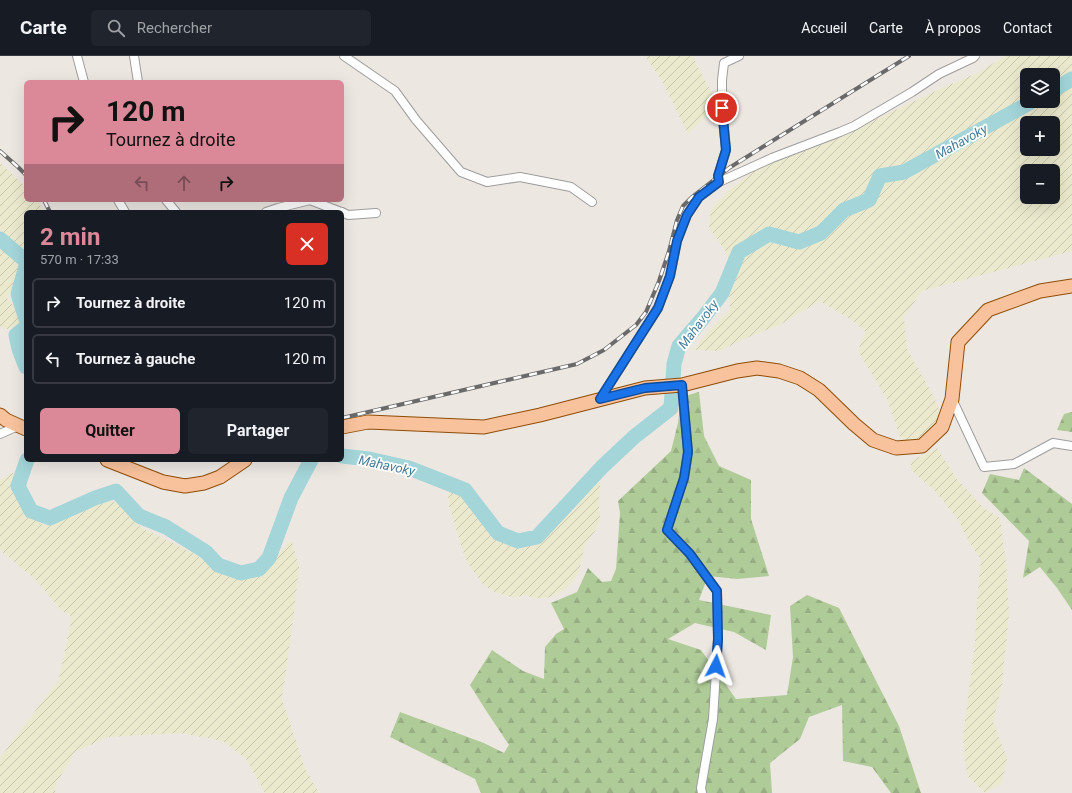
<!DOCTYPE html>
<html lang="fr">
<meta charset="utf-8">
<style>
body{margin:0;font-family:Roboto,sans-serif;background:#20242c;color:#f1f3f6;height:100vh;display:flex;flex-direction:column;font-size:15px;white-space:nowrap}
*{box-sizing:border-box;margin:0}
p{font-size:13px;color:#9ea1a6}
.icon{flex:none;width:22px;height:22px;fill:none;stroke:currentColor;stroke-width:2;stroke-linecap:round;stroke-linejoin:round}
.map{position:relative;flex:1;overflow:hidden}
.drawer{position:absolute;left:24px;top:154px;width:320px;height:252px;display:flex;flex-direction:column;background:#171b24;border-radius:6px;box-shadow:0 4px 16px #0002}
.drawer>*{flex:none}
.hud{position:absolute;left:24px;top:24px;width:320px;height:122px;border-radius:6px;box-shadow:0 4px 16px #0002;background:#db8998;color:#111;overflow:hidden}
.buttons{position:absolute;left:1020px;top:12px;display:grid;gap:8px}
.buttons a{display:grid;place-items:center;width:40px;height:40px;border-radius:6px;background:#171b24;box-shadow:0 4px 16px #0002;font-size:20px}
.pin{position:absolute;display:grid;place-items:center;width:34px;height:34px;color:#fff;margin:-17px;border:2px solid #fff;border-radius:50%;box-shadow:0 1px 4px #0007}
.me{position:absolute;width:44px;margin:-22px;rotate:4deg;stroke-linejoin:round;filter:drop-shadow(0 0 3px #0008)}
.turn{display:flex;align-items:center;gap:14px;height:84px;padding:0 16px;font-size:18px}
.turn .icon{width:52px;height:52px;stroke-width:2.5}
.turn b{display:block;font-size:28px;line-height:34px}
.lanes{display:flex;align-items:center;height:38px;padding:0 16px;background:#0003;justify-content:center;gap:20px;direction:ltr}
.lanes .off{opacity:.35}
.round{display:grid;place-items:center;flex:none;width:42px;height:42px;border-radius:6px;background:#20242c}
.overview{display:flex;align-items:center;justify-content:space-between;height:68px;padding:0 16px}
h1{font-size:24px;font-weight:700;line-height:30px;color:#db8998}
.primary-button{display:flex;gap:8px;margin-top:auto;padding:8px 16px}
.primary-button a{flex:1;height:46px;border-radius:6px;background:#db8998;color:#111;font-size:16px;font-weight:700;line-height:46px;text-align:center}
.primary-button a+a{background:#20242c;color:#f1f3f6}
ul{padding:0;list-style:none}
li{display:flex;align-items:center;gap:12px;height:50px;margin:0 8px 6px;padding:0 8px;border:2px solid #363941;border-radius:6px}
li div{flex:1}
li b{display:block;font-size:15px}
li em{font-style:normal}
header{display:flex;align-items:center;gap:24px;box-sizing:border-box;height:56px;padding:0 20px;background:#171b24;border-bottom:1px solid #363941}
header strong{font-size:19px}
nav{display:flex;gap:22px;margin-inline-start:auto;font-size:14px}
.search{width:280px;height:36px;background:#20242c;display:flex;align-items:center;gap:10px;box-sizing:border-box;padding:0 14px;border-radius:6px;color:#9ea1a6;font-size:15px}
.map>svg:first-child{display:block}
</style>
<header>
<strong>Carte</strong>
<div class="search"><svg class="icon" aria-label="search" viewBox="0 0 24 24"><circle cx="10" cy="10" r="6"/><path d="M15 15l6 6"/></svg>Rechercher</div>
<nav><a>Accueil</a><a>Carte</a><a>À propos</a><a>Contact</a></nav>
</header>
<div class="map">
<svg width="1072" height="737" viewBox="0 0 1072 737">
<defs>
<pattern id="farmland-furrows" width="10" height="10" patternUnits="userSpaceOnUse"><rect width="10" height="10" fill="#ebe9cd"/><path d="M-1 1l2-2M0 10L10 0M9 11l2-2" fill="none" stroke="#c9c7af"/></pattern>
<pattern id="forest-firs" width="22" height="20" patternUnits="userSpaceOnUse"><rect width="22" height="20" fill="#afcb98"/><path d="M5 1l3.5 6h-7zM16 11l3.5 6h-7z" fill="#96ae82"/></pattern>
</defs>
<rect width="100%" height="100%" fill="#ede7e2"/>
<!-- farmland -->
<g fill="url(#farmland-furrows)" fill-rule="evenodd">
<polygon points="645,0 692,0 718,48 688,78 661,23"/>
<path d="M 1005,0 L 1072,0 L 1072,195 L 922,235 L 904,261 L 907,293 L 934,341 L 941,358 L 938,372 L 928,379 L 918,383 L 906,385 L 900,381 L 887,343 L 858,295 L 865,275 L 853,265 L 820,245 L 781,268 L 744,283 L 720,295 L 694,294 L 710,273 L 730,254 L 729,237 L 735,226 L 727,197 L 709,172 L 711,153 L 727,136 L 761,110 L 821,89 L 942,32 L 979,16 ZM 1027,19 L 1053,19 L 1053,45 L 1027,45 ZM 1027,67 L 1053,67 L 1053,93 L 1027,93 ZM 1027,115 L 1053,115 L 1053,141 L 1027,141 Z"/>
<polygon points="0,107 9,115 26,132 26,144 37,144 44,156 26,156 26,195 8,185 0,175"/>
<polygon points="0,189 3,191 18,205 21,214 19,222 7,242 9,245 21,256 23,262 14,272 8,273 0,270"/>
<polygon points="937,392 957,423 984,452 1000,462 1006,507 1009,558 1002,629 993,666 1007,702 1002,727 985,737 967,720 963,681 975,587 977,544 981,504 971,489 958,464 936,436 911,414 911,405"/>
<polygon points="13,416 18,447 45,470 78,458 99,445 116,446 140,471 185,493 239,523 268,512 291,483 299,511 294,557 282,643 305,712 319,737 265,737 246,703 223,685 180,677 108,681 75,696 57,726 55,737 0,737 0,702 59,623 72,561 60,553 36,524 0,494 0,424"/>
<polygon points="596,422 600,428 599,448 600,465 595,475 588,484 585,489 579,516 576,521 569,530 561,536 551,541 546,542 532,542 527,539 516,541 511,541 495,536 486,531 482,527 467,506 460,486 449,450 448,439 451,435 466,439 491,473 503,485 511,488 527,489 535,487 544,482 559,466 573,455 582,443"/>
</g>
<!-- forest -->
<g fill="url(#forest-firs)">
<polygon points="699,336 704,380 719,410 751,424 751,463 769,520 737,523 708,520 699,544 771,559 766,594 734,576 695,567 668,583 701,594 736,643 787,639 793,601 790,550 807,539 839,552 899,670 921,737 891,737 872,711 843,705 842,649 809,661 800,683 770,707 772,737 481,737 475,723 390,681 400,656 484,687 504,697 509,689 485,653 470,629 492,594 523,615 544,623 545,591 556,578 564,573 551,547 577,536 588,512 602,526 611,525 616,513 620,457 618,445 671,395 678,367 681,341"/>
<polygon points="1072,356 1072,376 1057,374 1064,358"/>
<polygon points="1024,412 1072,448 1072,554 1057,532 1040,511 1023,522 1029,485 982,437 990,418 1019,424"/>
</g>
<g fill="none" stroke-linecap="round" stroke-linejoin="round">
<!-- river -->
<g stroke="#a3d5d9" stroke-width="15">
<polyline points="1053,34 1072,23"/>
<polyline points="0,183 26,205"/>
<polyline points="26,210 18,238 26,263"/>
<polyline points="26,271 16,279 19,293 26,311"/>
<polyline points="342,400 369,403 409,412 465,434 498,477 518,485 537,481 602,411 634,381 671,352 674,308 679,290 703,262 722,237 739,196 769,178 799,186 821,177 844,154 869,144 880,120 904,116 1033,45"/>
<polyline points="27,404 18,430 31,455 50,462 95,442 116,435 139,460 166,471 206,496 218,509 241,517 259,513 269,502 291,442 311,404"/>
</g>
<defs>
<g id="street">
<polyline points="77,0 84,26"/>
<polyline points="134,0 138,26"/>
<polyline points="344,0 395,35 416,64 461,116 487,126 520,121 571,131 592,146"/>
<polyline points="719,126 718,120 726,94 722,52 722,24 724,7 739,0"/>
<polyline points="118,144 125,156"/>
<polyline points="166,144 176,156"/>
<polyline points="310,144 341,156"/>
<polyline points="266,156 278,152 310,144"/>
<polyline points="342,156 348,159 376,157"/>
<polyline points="682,329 688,396 684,422 667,474 690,498 717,535 718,583 713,663 701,732 702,737"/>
<polyline points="600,343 658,252 670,220 677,185 687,159 699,141 719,126 772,102 840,76 854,70 912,36 939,18 973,2 975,0"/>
<polyline points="952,343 984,411 1014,408 1053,387 1072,390"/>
<polyline points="0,378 18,370"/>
</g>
<g id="primary">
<polyline points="0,359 6,364 26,373"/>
<polyline points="342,371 368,366 484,371 540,359 645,332 682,329 737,315 757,312 779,315 800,322 819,334 854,368 873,384 896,392 922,390 942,371 952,343 958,286 988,254 1040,235 1072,230"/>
<polyline points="107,404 163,426 185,430 204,427 220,421 245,404"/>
</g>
</defs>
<!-- street casing -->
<use href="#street" stroke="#9d9d9d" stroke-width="10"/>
<!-- primary casing -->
<use href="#primary" stroke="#8e4c06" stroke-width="15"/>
<!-- street -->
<use href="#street" stroke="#fff" stroke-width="8"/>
<!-- primary -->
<use href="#primary" stroke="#f8c29c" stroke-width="13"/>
<defs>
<g id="rail">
<polyline points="0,95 18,111 26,119"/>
<polyline points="44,144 50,156"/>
<polyline points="342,362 577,308 604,294 636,269 646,256 659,225 669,195 677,164 683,150 692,141 729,112 909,0"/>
<polyline points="178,404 183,404"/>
</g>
</defs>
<!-- rail casing -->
<use href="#rail" stroke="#6a6a6a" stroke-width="4"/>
<!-- rail -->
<use href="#rail" stroke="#fff" stroke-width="2.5" stroke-dasharray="8" stroke-linecap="butt"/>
</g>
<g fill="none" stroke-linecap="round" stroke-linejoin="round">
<defs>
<polyline id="route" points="716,610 718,583 717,535 690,498 667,474 684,422 688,396 682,329 645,332 600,343 658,252 670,220 677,185 687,159 699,141 719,126 718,120 726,94 722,52"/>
</defs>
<!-- route casing -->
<use href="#route" stroke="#114b97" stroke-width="10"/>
<!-- route -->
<use href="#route" stroke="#1a73e8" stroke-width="7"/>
</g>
<g text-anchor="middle" stroke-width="3.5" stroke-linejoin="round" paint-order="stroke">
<!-- water labels -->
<g font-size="13" font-style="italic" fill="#477c98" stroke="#fff">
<text transform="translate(961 85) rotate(-29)" y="5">Mahavoky</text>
<text transform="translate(698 268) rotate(-53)" y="5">Mahavoky</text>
<text transform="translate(387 409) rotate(12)" y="5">Mahavoky</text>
</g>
</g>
</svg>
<div class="buttons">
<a><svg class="icon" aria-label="layers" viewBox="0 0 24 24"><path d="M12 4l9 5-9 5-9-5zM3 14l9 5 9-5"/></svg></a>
<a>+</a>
<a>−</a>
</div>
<div class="pin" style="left:722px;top:52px;background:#d93025"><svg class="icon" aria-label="arrive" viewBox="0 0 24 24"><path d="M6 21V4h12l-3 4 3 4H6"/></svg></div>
<svg class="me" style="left:716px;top:610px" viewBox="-20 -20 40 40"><path d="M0-17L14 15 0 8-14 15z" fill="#1a73e8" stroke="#fff" stroke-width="4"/></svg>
<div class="hud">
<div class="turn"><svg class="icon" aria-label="right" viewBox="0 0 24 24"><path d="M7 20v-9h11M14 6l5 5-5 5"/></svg><div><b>120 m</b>Tournez à droite</div></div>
<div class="lanes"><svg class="icon off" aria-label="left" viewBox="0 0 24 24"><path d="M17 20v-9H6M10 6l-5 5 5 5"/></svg><svg class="icon off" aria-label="ahead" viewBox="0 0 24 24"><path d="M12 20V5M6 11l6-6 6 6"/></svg><svg class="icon" aria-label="right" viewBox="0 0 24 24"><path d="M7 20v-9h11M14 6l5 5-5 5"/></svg></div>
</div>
<section class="drawer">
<div class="overview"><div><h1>2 min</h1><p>570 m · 17:33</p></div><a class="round" style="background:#d93025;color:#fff"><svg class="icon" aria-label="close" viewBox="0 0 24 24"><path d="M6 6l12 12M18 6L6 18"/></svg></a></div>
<ul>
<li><svg class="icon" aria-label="right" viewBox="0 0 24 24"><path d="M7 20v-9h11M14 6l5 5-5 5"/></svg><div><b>Tournez à droite</b></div><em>120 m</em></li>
<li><svg class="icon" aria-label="left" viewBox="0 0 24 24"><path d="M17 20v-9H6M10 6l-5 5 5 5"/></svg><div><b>Tournez à gauche</b></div><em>120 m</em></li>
</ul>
<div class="primary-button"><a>Quitter</a><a>Partager</a></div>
</section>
</div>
